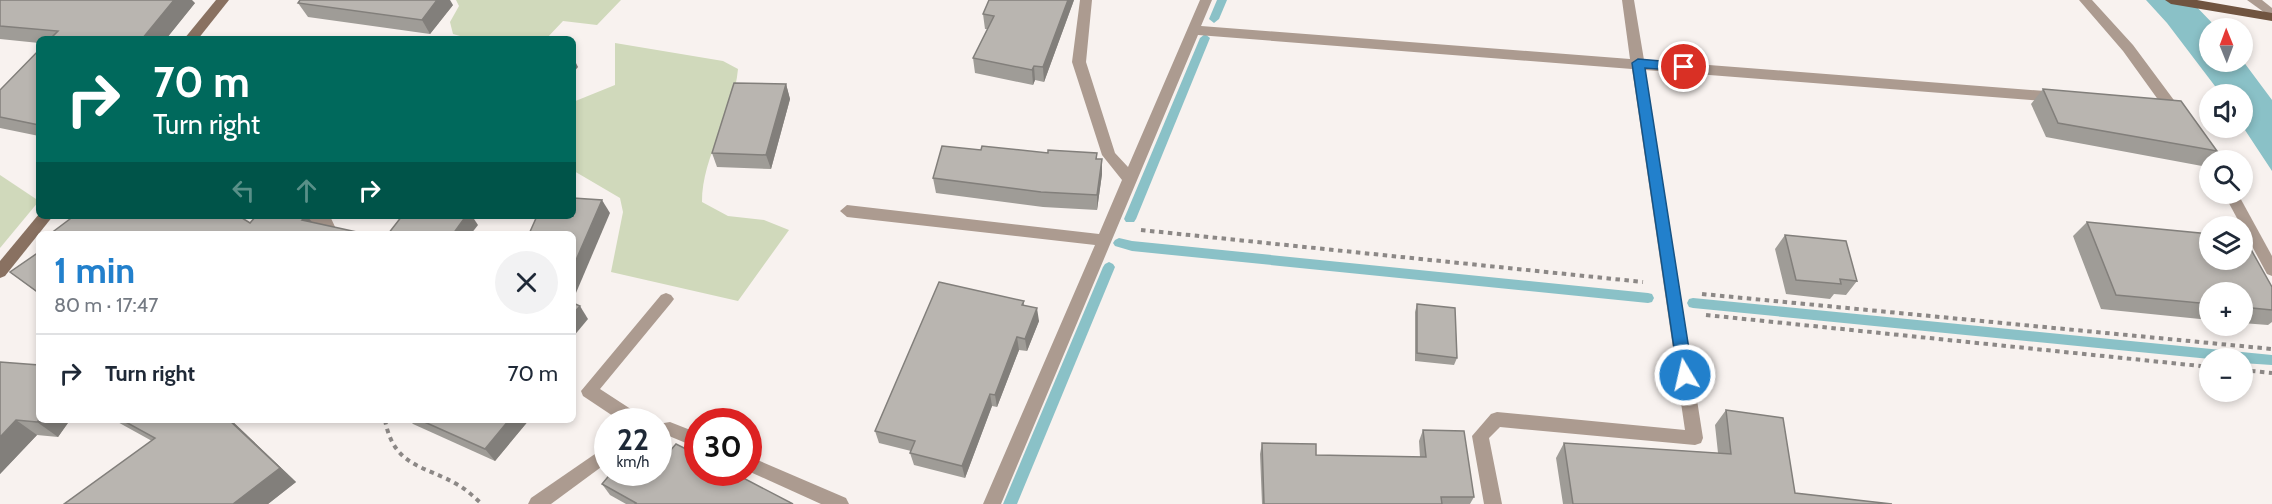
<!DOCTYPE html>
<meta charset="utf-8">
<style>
body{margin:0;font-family:Cabin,sans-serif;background:#f2f2f3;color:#1f2937;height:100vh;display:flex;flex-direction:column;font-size:22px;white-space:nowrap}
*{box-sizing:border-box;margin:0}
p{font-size:20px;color:#747a83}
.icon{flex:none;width:33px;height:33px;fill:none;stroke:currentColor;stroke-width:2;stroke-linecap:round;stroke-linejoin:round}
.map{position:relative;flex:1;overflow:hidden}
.drawer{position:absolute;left:36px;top:231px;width:540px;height:192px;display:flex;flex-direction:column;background:#fff;border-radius:9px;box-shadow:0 3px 9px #0003}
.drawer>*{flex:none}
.banner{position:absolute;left:36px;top:36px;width:540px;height:183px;border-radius:9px;box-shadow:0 3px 9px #0003;background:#00695c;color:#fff;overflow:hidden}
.needle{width:39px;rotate:359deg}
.buttons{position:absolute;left:2199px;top:18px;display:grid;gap:12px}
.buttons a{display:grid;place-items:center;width:54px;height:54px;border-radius:50%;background:#fff;box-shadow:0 3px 9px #0003;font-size:30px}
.speed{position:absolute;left:594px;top:408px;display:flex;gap:12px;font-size:30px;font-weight:700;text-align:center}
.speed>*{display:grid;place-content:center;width:78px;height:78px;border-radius:50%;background:#fff;box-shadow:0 3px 9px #0003;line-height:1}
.speed small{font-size:15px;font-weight:400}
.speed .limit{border:9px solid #d22;background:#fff;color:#111}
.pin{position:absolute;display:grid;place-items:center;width:51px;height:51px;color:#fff;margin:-26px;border:3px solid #fff;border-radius:50%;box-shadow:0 2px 6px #0007}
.me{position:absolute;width:66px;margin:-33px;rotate:351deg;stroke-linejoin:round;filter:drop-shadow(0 0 4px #0008)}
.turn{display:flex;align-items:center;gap:21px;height:126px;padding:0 18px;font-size:27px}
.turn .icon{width:78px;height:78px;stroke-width:2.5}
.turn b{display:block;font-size:42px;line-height:51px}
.lanes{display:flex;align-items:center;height:57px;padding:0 18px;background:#0003;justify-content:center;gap:30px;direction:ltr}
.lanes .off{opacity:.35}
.round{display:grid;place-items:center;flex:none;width:63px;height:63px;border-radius:32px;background:#f2f2f3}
.headline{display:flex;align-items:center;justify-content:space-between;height:102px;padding:0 18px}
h1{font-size:36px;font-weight:800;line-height:45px;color:#2280cc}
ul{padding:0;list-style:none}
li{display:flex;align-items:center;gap:18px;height:78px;padding:0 18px;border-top:2px solid #e0e1e3}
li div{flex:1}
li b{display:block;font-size:22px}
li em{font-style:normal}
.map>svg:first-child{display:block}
</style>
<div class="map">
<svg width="2272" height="504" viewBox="0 0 2272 504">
<rect width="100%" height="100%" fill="#f8f2ef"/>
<!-- green -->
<g fill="#d0d9bb">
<polygon points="456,0 621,0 597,25 563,21 546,39 471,39 453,34 450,22 459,6"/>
<path d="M 615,43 L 723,61 L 738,69 C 734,115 702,155 702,202 L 728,216 L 764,220 L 789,230 L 738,301 L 611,272 L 623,212 L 620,198 L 574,171 L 573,102 L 615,85 Z"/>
<polygon points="0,175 39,201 0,248"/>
</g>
<!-- water -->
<polygon fill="#8ac1c7" points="2146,0 2190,0 2217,28 2210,28 2210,62 2243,61 2272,100 2272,171 2243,127 2242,94 2221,94 2167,23"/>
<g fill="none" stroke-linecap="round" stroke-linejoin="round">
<!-- stream -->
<g fill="#8ac1c7" fill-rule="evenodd">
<polygon points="1217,0 1227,0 1219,19 1214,23 1209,19"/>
<polygon points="1205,34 1210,38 1136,219 1134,222 1126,222 1124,219 1200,38"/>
<polygon points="1119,238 1132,241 1648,293 1652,294 1654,298 1652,302 1648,303 1132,251 1115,246 1113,243 1115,240"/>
<polygon points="1109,262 1113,264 1115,267 1017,504 1003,504 1103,267 1105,264"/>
<polygon points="1693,298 2272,355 2272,365 2242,363 2242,358 2210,359 1693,308 1689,307 1687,303 1689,299"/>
</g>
<!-- path -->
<g stroke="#8c8886" stroke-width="4" stroke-dasharray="4.5 4.5" stroke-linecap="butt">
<polyline points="1141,230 1643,282"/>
<polyline points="1702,294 2272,349"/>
<polyline points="1706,315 2210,367"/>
<polyline points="2242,370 2272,373"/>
<path d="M 385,420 C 394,468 425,465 460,486 C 468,491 475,498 482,504"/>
</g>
<!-- lane -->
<g fill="#ac9b90" fill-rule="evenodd">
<polygon points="304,216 330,216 336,229 334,233 324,233 319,224 306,220"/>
<polygon points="666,293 671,295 674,299 671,303 600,389 643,417 645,422 622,422 583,396 581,391 661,295"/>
</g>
<!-- street -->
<g fill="#ac9b90" fill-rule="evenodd">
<polygon points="1080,0 1092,0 1086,62 1115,153 1128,167 1200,0 1212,0 1201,26 1630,59 1622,0 1634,0 1644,60 2058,92 2065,97 2058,102 1645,70 1703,438 1701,443 1695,445 1500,427 1489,438 1502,504 1484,504 1472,436 1491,414 1497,412 1685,430 1632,69 1198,35 1001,504 983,504 1095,245 847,217 840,211 847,205 1099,234 1122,180 1102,155 1072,62"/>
<polygon points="2079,0 2092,0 2133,45 2182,111 2184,115 2182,119 2172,119 2123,51"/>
<polygon points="2247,0 2262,0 2272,8 2272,18"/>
<polygon points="2224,194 2238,194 2272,256 2272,276 2267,274"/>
<polygon points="670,422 698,433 698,448 669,436 658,438 658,424"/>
<polygon points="608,445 608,462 551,504 528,504 531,498"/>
<polygon points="748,456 846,498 849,504 821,504 748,471"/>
</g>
<!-- secondary -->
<g fill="#897161" fill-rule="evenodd">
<polygon points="216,0 229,0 198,39 184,39"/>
<polygon points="39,214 53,216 5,276 0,278 0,261"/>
</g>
<!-- primary -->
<polygon fill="#705440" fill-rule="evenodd" points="2165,0 2197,0 2272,13 2272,21 2171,4"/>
</g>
<!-- wall -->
<g fill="#9f9c97">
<polygon points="0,0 195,3 166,39 39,39 39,43 0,39"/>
<polygon points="1074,0 1044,82 1035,80 1033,85 975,73 973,58 988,29 985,29 983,14"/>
<polygon points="298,3 453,5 430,34 308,17"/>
<polygon points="39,50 39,136 0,128 0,90"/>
<polygon points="786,84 790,99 771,169 717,167 712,153"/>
<polygon points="2043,89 2217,151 2202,166 2046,137 2031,104"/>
<polygon points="981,150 1048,153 1097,153 1097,159 1102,159 1102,174 1097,210 1043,207 936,193 933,178"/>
<polygon points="2087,222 2272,287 2272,322 2268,325 2242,323 2242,292 2210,292 2210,320 2101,309 2073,236"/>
<polygon points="1785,235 1857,281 1846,295 1834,294 1830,299 1786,294 1775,249"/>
<polygon points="39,252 39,294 10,272"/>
<polygon points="1024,301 1024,305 1039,321 1027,351 1019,350 997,407 992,406 965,478 914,465 910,453 911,451 879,443 875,431"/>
<polygon points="1417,304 1457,358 1454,365 1415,361 1415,312"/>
<polygon points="0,362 39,420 70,420 58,437 37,435 0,474"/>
<polygon points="1726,410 1795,493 1892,504 1563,504 1556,458 1564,443 1718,453 1715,425"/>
<polygon points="114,420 231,420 296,482 268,504 64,504 152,441"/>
<polygon points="409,420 529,420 495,461 413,424"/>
<polygon points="1423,430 1474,497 1470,504 1262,504 1260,454 1262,443 1316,455 1420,457 1419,441"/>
<polygon points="602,484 793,504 626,504 610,495"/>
</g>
<!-- shaded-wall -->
<g fill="#827f7b">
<polygon points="174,0 192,0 195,3 166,39 142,39"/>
<polygon points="437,0 450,0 453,5 430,34 422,20"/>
<polygon points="1068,0 1074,0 1044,82 1043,67"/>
<polygon points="573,57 578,67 573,73"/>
<polygon points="1034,66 1035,80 1033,85 1032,70"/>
<polygon points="786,84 790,99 771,169 766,155"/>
<polygon points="1102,159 1102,174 1097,210 1097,195"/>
<polygon points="602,200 610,213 573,300 573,267"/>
<polygon points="307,216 317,228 302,220"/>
<polygon points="466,216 472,216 478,225 471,234 453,234"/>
<polygon points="580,306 588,319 573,337 573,314"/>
<polygon points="1037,308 1039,321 1027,351 1025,339"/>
<polygon points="1017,337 1019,350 997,407 995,395"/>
<polygon points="990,394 992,406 965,478 962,466"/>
<polygon points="16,420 37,435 0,474 0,437"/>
<polygon points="39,420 70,420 58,437 37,422"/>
<polygon points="229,420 231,420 296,482 268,504 233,504"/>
<polygon points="509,420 529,420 495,461 485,449"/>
</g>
<!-- building -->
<g fill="#b9b5b0" stroke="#827f7b" stroke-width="1.5">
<polygon points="0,0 174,0 142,39 50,39 58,31 0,26"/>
<polygon points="300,0 437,0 422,20 298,3"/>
<polygon points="989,0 1068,0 1043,67 1034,66 1032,70 973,58 994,16 983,14"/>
<polygon points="39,50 39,125 0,117 0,90"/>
<polygon points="734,83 786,84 766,155 712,153"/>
<polygon points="2043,89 2181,101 2217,151 2058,123"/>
<polygon points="942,146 981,150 982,146 1048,153 1048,150 1097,153 1096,159 1102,159 1097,195 1041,192 933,178"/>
<polygon points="573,198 602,200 573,267 573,234 529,234 537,216 573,216"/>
<polygon points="74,216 150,216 151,217 152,216 239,216 250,223 256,216 306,216 302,220 366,234 50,234"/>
<polygon points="402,216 466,216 453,234 388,234"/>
<polygon points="2087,222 2210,234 2210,260 2242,260 2242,237 2244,237 2272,287 2272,310 2242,307 2242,292 2210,292 2210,304 2116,295"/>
<polygon points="1785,235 1846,241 1857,281 1840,279 1841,284 1796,280"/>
<polygon points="39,252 39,293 10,272"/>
<polygon points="939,282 1024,301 1022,305 1037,308 1025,339 1017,337 995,395 990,394 962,466 910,453 915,441 875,431"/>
<polygon points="573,303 580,306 573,314"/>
<polygon points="1417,304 1455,308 1457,358 1417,353"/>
<polygon points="0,362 39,365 39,420 37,422 16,420 0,437"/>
<polygon points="1726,410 1783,418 1795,493 1892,504 1573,504 1564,443 1731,454"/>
<polygon points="122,420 229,420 280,468 233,504 64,504 155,438"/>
<polygon points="420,420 509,420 485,449"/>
<polygon points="1423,430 1464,431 1474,497 1441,497 1442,504 1264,504 1262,443 1316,444 1316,455 1426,457"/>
<polygon points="676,444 698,455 698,472 732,472 793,504 635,504 636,503 602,484 612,472 658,472 658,465"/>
</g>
<!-- route -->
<polygon fill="#2280cc" stroke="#165385" stroke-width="1.5" points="1638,59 1684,63 1690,67 1684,71 1645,68 1693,375 1685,381 1678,375 1632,63"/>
</svg>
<div class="buttons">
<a><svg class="needle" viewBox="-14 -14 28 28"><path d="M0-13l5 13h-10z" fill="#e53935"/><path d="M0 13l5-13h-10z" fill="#747a83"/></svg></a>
<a><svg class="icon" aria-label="sound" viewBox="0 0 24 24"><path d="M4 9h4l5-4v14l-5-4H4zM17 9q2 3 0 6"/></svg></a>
<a><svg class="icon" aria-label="search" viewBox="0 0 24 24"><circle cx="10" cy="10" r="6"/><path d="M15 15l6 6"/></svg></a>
<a><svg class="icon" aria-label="layers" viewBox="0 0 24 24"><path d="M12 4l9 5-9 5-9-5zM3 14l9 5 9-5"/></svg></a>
<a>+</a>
<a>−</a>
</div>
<div class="speed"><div>22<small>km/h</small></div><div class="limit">30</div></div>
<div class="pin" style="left:1684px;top:67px;background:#d93025"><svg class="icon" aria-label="arrive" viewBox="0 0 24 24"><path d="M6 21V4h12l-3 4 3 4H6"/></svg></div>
<svg class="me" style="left:1685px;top:375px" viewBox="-20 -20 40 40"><circle r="17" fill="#2280cc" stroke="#fff" stroke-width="3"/><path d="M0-11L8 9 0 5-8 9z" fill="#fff"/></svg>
<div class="banner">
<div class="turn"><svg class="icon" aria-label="right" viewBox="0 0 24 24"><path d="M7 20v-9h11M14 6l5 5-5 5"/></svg><div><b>70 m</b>Turn right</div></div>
<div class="lanes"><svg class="icon off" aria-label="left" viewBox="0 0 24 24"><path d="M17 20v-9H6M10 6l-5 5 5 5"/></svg><svg class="icon off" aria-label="ahead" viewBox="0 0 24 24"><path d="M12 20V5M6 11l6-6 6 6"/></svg><svg class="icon" aria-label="right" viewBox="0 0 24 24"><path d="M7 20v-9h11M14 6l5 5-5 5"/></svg></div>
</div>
<section class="drawer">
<div class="headline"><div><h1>1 min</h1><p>80 m · 17:47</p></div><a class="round"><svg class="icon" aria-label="close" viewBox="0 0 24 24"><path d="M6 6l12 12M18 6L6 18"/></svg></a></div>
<ul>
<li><svg class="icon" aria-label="right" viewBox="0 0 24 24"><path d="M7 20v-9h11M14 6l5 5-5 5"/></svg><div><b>Turn right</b></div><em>70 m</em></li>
</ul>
</section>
</div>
